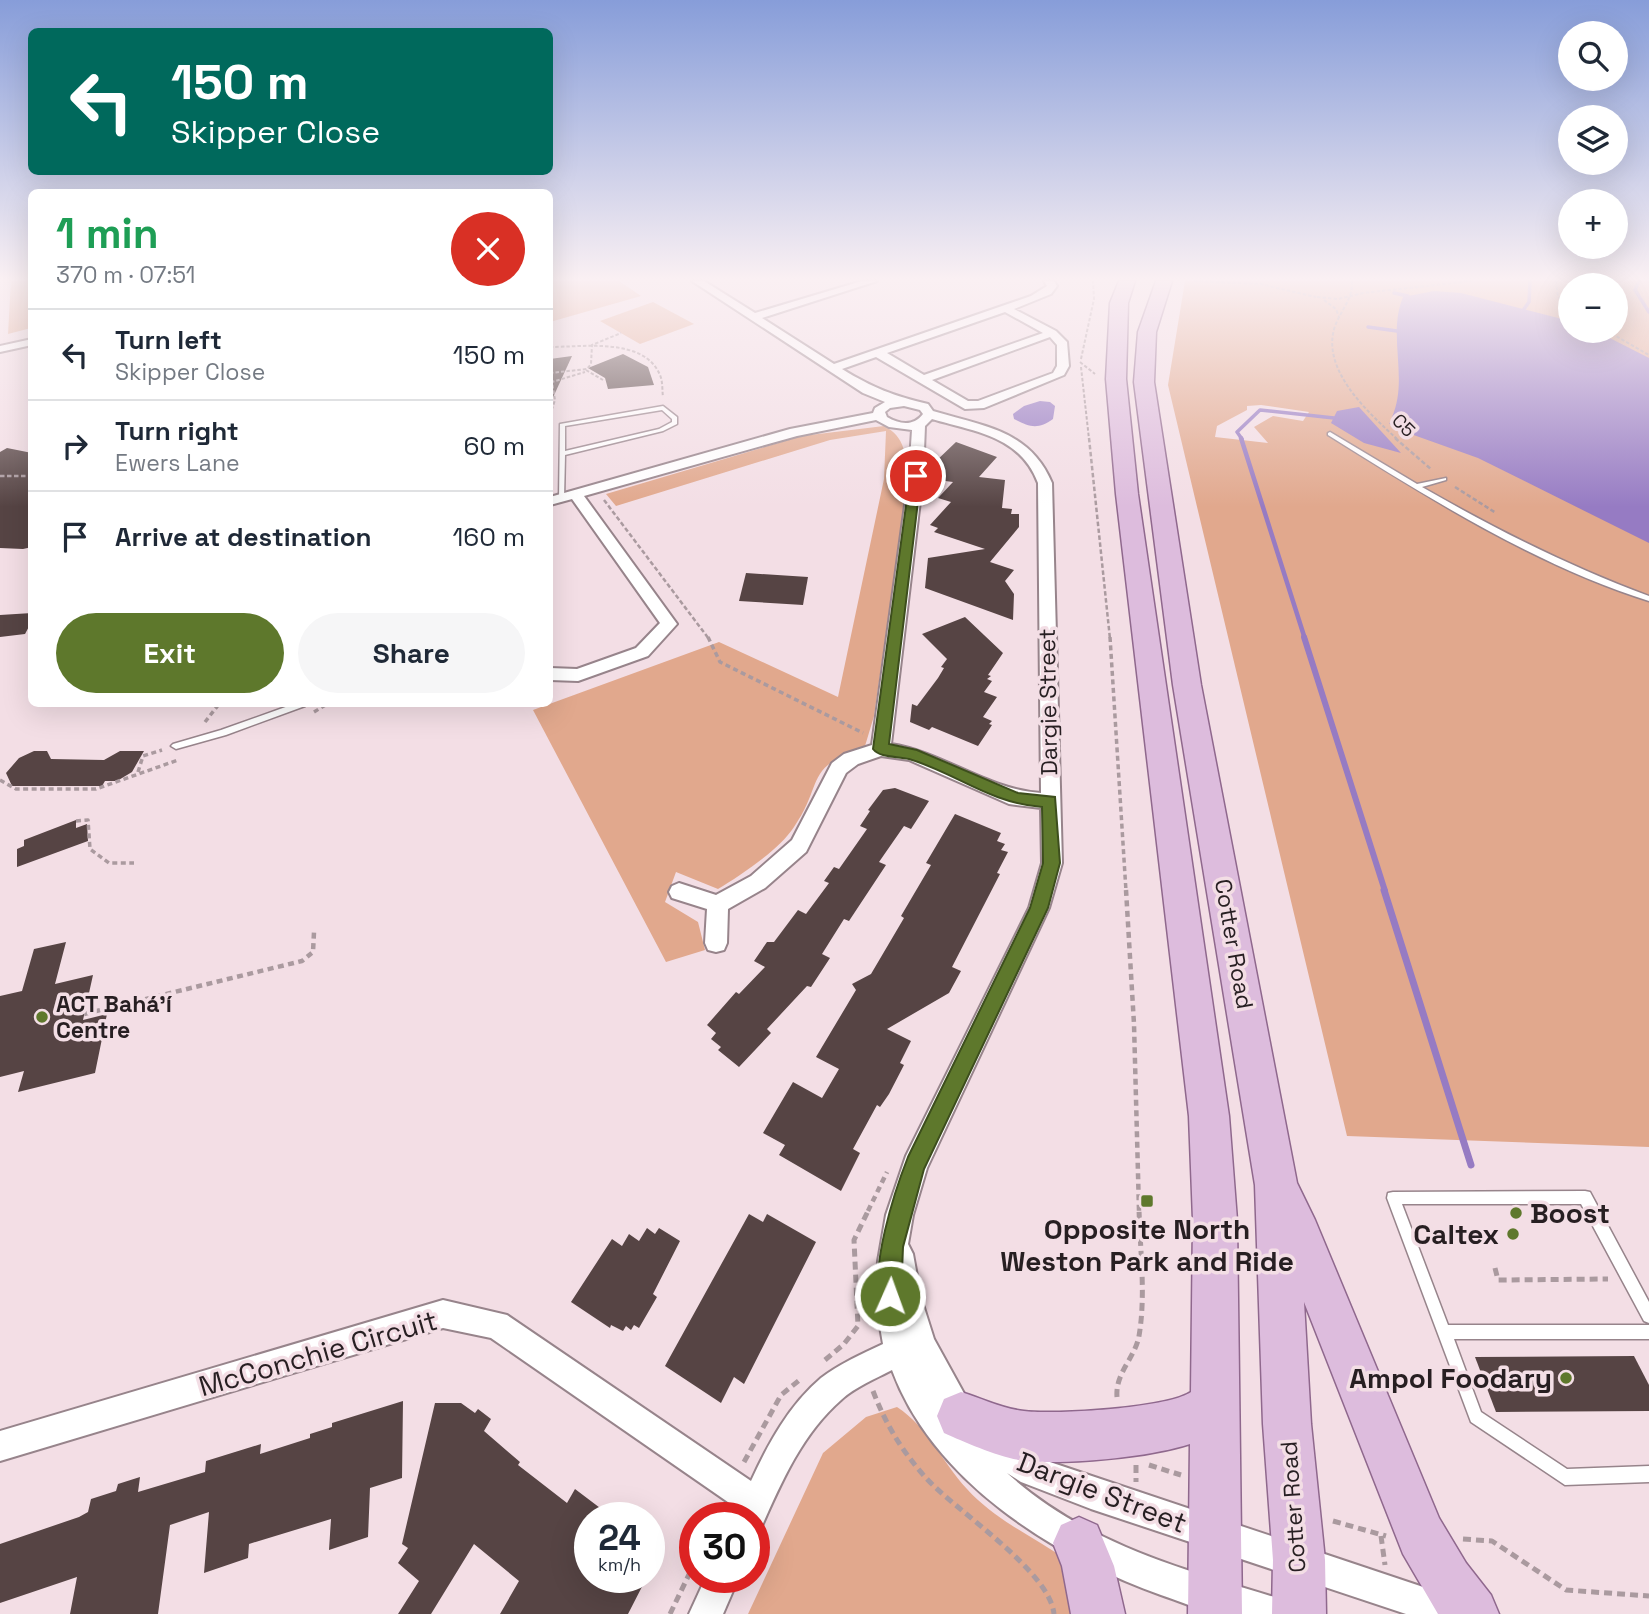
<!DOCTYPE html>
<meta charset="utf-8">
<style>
body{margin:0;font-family:"Space Grotesk",sans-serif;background:#f6f6f7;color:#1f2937;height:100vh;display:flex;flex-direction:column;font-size:26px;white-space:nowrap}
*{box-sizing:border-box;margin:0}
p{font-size:23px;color:#747a83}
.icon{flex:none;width:38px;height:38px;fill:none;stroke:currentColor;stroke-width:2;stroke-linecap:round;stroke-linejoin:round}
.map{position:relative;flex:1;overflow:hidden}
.sheet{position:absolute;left:28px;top:189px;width:525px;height:518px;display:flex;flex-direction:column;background:#fff;border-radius:10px;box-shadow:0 7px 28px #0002}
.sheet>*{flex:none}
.top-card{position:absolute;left:28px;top:28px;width:525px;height:147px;border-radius:10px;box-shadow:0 7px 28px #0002;background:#00695c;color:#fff;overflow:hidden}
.buttons{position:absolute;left:1558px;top:21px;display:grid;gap:14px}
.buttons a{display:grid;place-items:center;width:70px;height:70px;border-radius:50%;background:#fff;box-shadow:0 7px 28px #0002;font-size:35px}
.speed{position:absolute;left:574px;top:1502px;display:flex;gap:14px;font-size:35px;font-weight:700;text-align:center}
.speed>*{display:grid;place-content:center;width:91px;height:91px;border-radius:50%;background:#fff;box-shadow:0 7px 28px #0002;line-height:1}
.speed small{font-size:18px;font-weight:400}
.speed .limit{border:10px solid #d22;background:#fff;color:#111}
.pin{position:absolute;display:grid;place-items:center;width:60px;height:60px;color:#fff;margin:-30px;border:4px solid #fff;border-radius:50%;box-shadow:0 2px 7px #0007}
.me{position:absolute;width:77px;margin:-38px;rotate:2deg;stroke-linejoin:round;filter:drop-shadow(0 0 5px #0008)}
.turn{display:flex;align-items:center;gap:24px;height:147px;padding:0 28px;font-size:32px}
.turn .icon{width:91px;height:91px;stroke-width:2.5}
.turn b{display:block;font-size:49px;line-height:60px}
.round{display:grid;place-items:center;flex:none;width:74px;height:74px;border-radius:37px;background:#f6f6f7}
.headline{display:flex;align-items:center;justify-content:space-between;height:119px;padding:0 28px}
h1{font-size:42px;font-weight:600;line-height:52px;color:#1e9e55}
.action{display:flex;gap:14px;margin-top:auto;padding:14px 28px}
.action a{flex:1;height:80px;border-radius:42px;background:#5e782c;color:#fff;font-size:28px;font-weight:600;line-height:80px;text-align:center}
.action a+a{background:#f6f6f7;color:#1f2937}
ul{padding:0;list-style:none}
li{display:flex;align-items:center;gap:21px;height:91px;padding:0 28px;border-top:2px solid #e0e1e3}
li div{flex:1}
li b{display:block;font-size:26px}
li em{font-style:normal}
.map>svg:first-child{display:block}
</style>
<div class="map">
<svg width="1649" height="1614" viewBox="0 0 1649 1614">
<rect width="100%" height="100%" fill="#f3dee5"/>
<!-- green -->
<g fill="#e1a88d" fill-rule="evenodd">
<polygon points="11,281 31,281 31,328 8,334"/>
<polygon points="550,281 619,281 641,296 550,322"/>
<path d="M 1185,281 L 1649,281 L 1649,1147 L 1347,1136 L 1168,385 ZM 1570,285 L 1615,285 L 1615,331 L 1570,331 ZM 1261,405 L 1309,412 L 1303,421 L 1273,416 L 1254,427 L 1268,443 L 1215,437 L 1217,426 L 1247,410 L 1247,406 Z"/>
<polygon points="653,302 694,324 640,344 600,321"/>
<path d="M 884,426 C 906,437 906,457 908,479 L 874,716 L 865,746 C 802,769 825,782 794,827 C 779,850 741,875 718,889 L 676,872 L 665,902 L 698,922 L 705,950 L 666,962 L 533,710 L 719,642 L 838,697 L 884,479 L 886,431 L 830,440 L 616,506 L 606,494 L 802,436 Z"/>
<path d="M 897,1407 C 929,1428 941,1461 967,1489 C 995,1520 1034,1537 1068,1561 L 1075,1614 L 748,1614 L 823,1453 L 866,1417 Z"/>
</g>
<!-- water -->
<g fill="#967bc3">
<path d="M 1434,291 L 1461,293 L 1570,321 L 1570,331 L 1596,331 L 1649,358 L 1649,543 L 1478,458 L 1394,428 L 1389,423 L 1394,421 L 1392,417 C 1409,378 1387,336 1403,297 Z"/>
<path d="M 1040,401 L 1050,402 L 1055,406 L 1053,419 C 1038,430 1029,427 1014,419 L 1013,414 L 1024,406 Z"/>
<polygon points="1359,407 1401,453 1364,443 1331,423 1337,411"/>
</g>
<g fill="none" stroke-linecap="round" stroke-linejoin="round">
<!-- stream-far3 -->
<g stroke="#967bc3" stroke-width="3.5">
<polyline points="1639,281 1635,290 1649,312"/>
<polyline points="1394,293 1408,296"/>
<polyline points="1524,309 1529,302 1530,281"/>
<polyline points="1368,327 1397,331"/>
<polyline points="1242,439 1237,432 1260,410 1334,418"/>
</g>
<!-- stream-far2 -->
<polyline stroke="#967bc3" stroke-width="4.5" points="1241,438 1305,639"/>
<!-- stream-far1 -->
<polyline stroke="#967bc3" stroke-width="6" points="1304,637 1385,891"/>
<!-- stream -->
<polyline stroke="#967bc3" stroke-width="7" points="1384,890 1471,1165"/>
</g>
<!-- building -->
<g fill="#564444">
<polygon points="623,354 648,367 654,385 608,389 605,378 588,368"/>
<polygon points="572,356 550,404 550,359"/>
<polygon points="956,442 997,457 979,477 1005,480 1002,508 1012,509 1011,514 1019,514 1019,527 990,562 1014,570 1005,581 1014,594 1013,620 925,588 928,558 985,549 934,532 938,528 930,525 951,502 938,498 953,482 930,479 934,463"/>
<polygon points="7,448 32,453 32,547 23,549 0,548 0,452"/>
<polygon points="746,573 808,577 803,605 739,601"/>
<polygon points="32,613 32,621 25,634 0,637 0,615"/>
<polygon points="965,617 1003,653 988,675 991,676 987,679 992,681 984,692 997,697 983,717 992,721 989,724 992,725 978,746 932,727 929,730 910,722 912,704 917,706 938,678 944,668 941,667 947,659 922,634"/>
<polygon points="34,751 47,751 51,759 104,760 120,751 144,751 132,772 117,781 105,781 102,786 12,786 6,773 19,758"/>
<polygon points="895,788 929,801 911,829 904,826 879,862 886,865 849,921 844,919 822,954 830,958 811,987 807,986 767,1029 771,1033 739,1067 718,1050 721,1047 711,1039 716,1033 707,1025 736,992 739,994 765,967 754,961 767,942 774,942 798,910 806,914 829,883 824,881 834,867 839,869 867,829 860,826 870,811 868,810 883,790"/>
<polygon points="955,814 1001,833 997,841 1005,844 1001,850 1008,852 997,873 1000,874 952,967 961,971 949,993 887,1029 911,1041 900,1063 904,1065 889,1094 880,1107 877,1105 853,1149 860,1153 841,1191 779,1155 785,1145 763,1133 793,1082 822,1098 839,1069 816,1057 856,990 852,984 871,974 904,918 901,916 931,865 926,863"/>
<polygon points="76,820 76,828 87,824 88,841 17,867 17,849 24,846 24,840"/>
<polygon points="66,942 55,984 93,975 83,1020 107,1014 95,1073 18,1092 24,1071 0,1077 0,996 22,991 34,949"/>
<polygon points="749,1214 763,1222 767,1214 816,1242 744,1384 734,1377 721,1403 665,1366"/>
<polygon points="647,1228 655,1234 659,1228 680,1241 653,1294 657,1297 639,1328 634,1325 631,1330 626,1326 623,1331 611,1325 610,1328 571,1302 612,1239 622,1246 629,1234 639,1241"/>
<polygon points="1634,1356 1649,1385 1649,1411 1496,1412 1475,1357"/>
<polygon points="403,1401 402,1478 370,1488 368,1537 329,1550 331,1519 249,1544 248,1558 204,1573 209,1512 170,1525 158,1614 70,1614 77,1577 0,1603 0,1544 79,1517 88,1512 91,1499 116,1491 118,1484 140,1477 138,1492 205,1472 206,1461 261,1444 260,1454 310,1438 310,1434 332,1427 332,1423"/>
<polygon points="435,1403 461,1403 475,1413 478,1409 491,1419 484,1431 520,1462 518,1465 567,1503 575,1489 612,1517 590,1517 590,1577 647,1577 628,1614 500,1614 519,1581 474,1544 431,1614 398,1614 419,1581 398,1563 408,1548 402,1544"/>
</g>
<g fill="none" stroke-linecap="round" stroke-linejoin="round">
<defs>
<g id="lane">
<path d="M 663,406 L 677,417 L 677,424 L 663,431 L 565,455 L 564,499 L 559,500 L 560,424 ZM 662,410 L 672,419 L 672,422 L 659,429 L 565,451 L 565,426 Z"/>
<path d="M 1330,432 L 1417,484 L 1446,478 L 1446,480 L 1422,487 C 1495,529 1570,567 1649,596 L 1649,601 C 1537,566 1427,497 1328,435 L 1328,433 Z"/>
<polygon points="294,704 306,704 305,706 226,735 176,749 171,746 173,744 221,730"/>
<polygon points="1585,1191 1590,1192 1649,1302 1649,1323 1644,1321 1581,1204 1402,1204 1448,1325 1649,1325 1649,1339 1454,1339 1481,1412 1567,1469 1649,1466 1649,1482 1565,1485 1471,1422 1387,1198 1388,1193 1393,1192"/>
</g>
<g id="street">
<path d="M 692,281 L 704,281 L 755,313 L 862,281 L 877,281 L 762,318 L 834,364 L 1031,296 L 1047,286 L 1044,281 L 1054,281 L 1057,286 L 1051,294 L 1014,309 L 1056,331 L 1067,342 L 1069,366 L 1064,375 L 984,408 L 965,409 L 876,357 L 842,369 C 873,388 894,396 928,404 L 933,411 C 983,426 1030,430 1052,483 L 1062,863 L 1049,908 L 927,1168 L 913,1215 L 908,1244 L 913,1254 L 921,1298 L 934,1339 L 977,1417 L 973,1428 L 964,1431 L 973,1442 L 977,1432 L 988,1428 L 1041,1459 L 1453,1597 L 1465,1602 L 1470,1614 L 1406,1614 L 1091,1509 L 1021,1482 L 1007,1473 C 1083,1542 1178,1568 1274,1597 L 1286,1602 L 1291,1614 C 1268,1614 1244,1614 1222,1614 C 1202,1612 1180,1601 1161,1595 C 1054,1557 933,1481 892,1370 C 875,1379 855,1387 841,1400 C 802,1434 781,1483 761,1528 L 754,1531 L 754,1517 L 734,1517 L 738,1509 L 491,1338 L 443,1328 L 0,1461 L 0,1431 L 443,1300 L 507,1315 L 751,1481 C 768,1444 789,1405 821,1378 C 839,1364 862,1354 883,1344 L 876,1303 L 878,1261 L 886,1215 L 906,1156 L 1029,908 L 1042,863 L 1041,808 L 1009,804 L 909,760 L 881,756 L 858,764 L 846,773 L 806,852 L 765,888 L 728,909 L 727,943 L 724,950 L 716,952 L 708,950 L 705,943 L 707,909 L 672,898 L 669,892 L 672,886 L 679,883 L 716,895 L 751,876 L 792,840 L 832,763 L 844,754 L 872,745 L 909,476 L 912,430 L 889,427 L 876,420 L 797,436 L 584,496 L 677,624 L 648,656 L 578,681 L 550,680 L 550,668 L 577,669 L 636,648 L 660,623 L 572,499 L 550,505 L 550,497 L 790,429 L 873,413 L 875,408 L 885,402 L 863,393 ZM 1005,312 L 1043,333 L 924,375 L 887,353 ZM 1050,337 L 1057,345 L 1057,366 L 1053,373 L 978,401 L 968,401 L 932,380 ZM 904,406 L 920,410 L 923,414 C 913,427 899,424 887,417 L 885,412 L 890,408 ZM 932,419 C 976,432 1020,436 1038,483 L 1041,793 C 988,790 943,752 891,744 L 923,476 L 925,426 Z"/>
<polygon points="32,339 32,345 0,352 0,346"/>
<polygon points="706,1577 739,1577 723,1614 689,1614"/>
</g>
<g id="primary">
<path d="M 1119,281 L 1135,281 L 1128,303 L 1126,379 L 1138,494 L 1229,1116 L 1237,1220 L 1242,1614 L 1188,1614 L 1190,1444 C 1150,1457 1068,1465 1025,1461 C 1001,1458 966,1443 944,1433 L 937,1416 L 944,1399 L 961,1392 C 981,1398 1003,1409 1024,1411 C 1054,1415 1168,1408 1191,1392 L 1193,1220 L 1189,1116 L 1116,494 L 1106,379 L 1110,303 Z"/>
<polygon points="1156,281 1172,281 1156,332 1154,382 1201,685 1297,1183 1315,1220 1439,1518 1466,1563 1491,1595 1499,1614 1438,1614 1403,1554 1304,1302 1311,1424 1325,1560 1326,1614 1272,1614 1273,1560 1263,1424 1255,1185 1173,685 1134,382 1138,332"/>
<polygon points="1079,1517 1097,1525 1114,1566 1125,1614 1071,1614 1062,1566 1053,1543 1061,1525"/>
</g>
</defs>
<!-- lane casing -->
<use href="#lane" stroke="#97848b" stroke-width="3"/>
<!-- street casing -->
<use href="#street" stroke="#97848b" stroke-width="4"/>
<!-- primary casing -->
<use href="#primary" stroke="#8f688d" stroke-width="3"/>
<!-- path-far4 -->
<g stroke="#aa9a9f" stroke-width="2" stroke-dasharray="3.5 2" stroke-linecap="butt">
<polyline points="1194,281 1260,284 1316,297"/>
<path d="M 1352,281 C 1353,299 1341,310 1335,326 C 1320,370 1369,413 1397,439"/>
<polyline points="1556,281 1558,297 1570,308"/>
<polyline points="1317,297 1338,299 1363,293 1472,281"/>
<polyline points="1324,300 1336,309 1339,317"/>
<polyline points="1607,331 1649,355"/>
<path d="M 550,347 C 583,347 644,337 660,375 C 663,382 662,390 663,397"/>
<polyline points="1081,359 1094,299 1093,281"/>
<polyline points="1080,362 1095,374"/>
<polyline points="1081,367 1089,439"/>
<polyline points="586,370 603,380"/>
<polyline points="550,373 587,369 591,364 592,345 621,333"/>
<polyline points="550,415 555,400 552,382 585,372"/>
</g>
<!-- path-far3 -->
<g stroke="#aa9a9f" stroke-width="2.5" stroke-dasharray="4.5 2.5" stroke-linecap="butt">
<polyline points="1089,438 1110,639"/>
<polyline points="1395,438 1432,470"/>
<polyline points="0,476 32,476"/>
<polyline points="1455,487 1496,513"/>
<polyline points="604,500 709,639"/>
</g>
<!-- path-far2 -->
<g stroke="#aa9a9f" stroke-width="3.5" stroke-dasharray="5 3.5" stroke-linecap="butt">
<polyline points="708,637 720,662 863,733"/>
<polyline points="1110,637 1126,891"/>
<polyline points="314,712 327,704"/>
<polyline points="205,722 219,704"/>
<polyline points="138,772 143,756 162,750"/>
<polyline points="0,780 16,789 96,789 178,760"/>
<polyline points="76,821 88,820 90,849 109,863 134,863"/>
</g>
<!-- path-far1 -->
<g stroke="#aa9a9f" stroke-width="4.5" stroke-dasharray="6 4.5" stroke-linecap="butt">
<polyline points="1126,890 1134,1024 1139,1211"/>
<polyline points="84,1014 302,961 313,952 314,932"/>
<polyline points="868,1211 887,1172"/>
</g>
<!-- path -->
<g stroke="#aa9a9f" stroke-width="5" stroke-dasharray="8 5" stroke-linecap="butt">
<polyline points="1495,1268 1498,1280 1608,1279"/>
<polyline points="825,1360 844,1344 858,1326 854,1240 869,1209"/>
<path d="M 873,1391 C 886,1425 902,1451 926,1478 C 956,1511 1050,1571 1054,1614"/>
<path d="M 1117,1397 C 1115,1373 1135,1358 1139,1336 C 1146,1295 1140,1250 1139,1209"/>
<polyline points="744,1462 781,1395 802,1378"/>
<polyline points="1136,1465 1136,1482"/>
<polyline points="1149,1465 1181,1475"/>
<polyline points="1333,1521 1386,1536"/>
<polyline points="1381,1536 1385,1565"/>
<polyline points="1463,1539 1492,1541 1566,1590 1649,1596"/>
<polyline points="670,1614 695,1562"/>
</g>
<!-- lane -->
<use href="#lane" fill="#fff" fill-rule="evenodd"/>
<!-- street -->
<use href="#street" fill="#fff" fill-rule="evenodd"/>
<!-- primary -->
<use href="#primary" fill="#ddbcdd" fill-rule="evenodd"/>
</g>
<!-- sky -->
<linearGradient id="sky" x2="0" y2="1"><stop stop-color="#879dd9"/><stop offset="0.55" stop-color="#faf0f3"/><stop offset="1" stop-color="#faf0f3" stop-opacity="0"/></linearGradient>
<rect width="1649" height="507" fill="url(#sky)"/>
<!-- route -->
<path fill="#5e782c" stroke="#3d4e1d" stroke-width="2" d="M 916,472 L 921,476 L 889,744 L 917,750 L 1018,793 L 1055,797 L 1060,863 L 1048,908 L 924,1169 L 903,1247 L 901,1296 L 898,1304 L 890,1308 L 882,1304 C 868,1272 895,1190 908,1157 L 1030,908 L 1043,863 L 1042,807 C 989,803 956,773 909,759 C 897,756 880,758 873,749 L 910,476 Z"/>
<!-- markers -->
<g fill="#5e782c" stroke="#f3dee5" stroke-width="2.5">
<circle cx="42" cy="1017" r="7"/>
<rect x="1140" y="1194" width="14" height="14" rx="3.5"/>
<circle cx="1516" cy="1213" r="7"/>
<circle cx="1513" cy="1234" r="7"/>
<circle cx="1566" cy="1378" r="7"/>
</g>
<g text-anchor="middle" stroke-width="7" stroke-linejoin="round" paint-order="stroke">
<!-- far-street labels -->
<g font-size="19" fill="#271f22" stroke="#f3dee5">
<text transform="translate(1404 425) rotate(45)" y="7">C5</text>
</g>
<!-- street labels -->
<g font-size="23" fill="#271f22" stroke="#f3dee5">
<text transform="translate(1048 702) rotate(-91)" y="8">Dargie Street</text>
<text transform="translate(1234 944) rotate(80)" y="8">Cotter Road</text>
<text transform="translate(1293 1507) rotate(-94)" y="8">Cotter Road</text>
</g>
<!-- poi labels -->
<g font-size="23" font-weight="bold" fill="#271f22" stroke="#f3dee5" text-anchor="start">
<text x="56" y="1012">ACT Bahá’í<tspan x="56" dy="26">Centre</tspan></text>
</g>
<!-- near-poi labels -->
<g font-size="28" font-weight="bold" fill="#271f22" stroke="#f3dee5" text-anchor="end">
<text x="1530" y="1223" text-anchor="start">Boost</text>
<text x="1147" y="1239" text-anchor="middle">Opposite North<tspan x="1147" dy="32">Weston Park and Ride</tspan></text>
<text x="1499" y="1244">Caltex</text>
<text x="1552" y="1388">Ampol Foodary</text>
</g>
<!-- near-street labels -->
<g font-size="28" fill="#271f22" stroke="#f3dee5">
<text transform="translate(318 1353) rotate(-16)" y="10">McConchie Circuit</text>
<text transform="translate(1102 1492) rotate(21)" y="10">Dargie Street</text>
</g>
</g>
</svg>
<div class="buttons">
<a><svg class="icon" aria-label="search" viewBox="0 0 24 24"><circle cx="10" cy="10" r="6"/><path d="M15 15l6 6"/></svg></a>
<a><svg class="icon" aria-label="layers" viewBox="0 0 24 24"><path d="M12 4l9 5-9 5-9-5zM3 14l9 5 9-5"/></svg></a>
<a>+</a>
<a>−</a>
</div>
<div class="speed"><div>24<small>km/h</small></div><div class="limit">30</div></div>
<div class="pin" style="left:916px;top:476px;background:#d93025"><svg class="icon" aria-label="arrive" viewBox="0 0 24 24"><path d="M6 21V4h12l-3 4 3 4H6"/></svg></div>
<svg class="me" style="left:890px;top:1296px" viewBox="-20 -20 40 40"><circle r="17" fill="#5e782c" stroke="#fff" stroke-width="3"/><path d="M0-11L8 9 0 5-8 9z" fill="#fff"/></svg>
<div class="top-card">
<div class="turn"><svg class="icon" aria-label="left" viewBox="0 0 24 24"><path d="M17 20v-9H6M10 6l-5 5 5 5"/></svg><div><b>150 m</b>Skipper Close</div></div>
</div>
<section class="sheet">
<div class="headline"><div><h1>1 min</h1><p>370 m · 07:51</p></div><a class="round" style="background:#d93025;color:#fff"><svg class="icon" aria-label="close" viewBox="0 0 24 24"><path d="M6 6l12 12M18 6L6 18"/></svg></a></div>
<ul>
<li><svg class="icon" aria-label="left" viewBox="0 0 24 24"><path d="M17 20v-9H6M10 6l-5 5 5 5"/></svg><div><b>Turn left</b><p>Skipper Close</p></div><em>150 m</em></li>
<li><svg class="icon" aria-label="right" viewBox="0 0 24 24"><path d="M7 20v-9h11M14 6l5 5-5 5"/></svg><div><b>Turn right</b><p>Ewers Lane</p></div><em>60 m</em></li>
<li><svg class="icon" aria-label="arrive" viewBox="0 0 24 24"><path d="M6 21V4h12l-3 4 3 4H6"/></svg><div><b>Arrive at destination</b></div><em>160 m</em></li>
</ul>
<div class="action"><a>Exit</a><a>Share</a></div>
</section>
</div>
